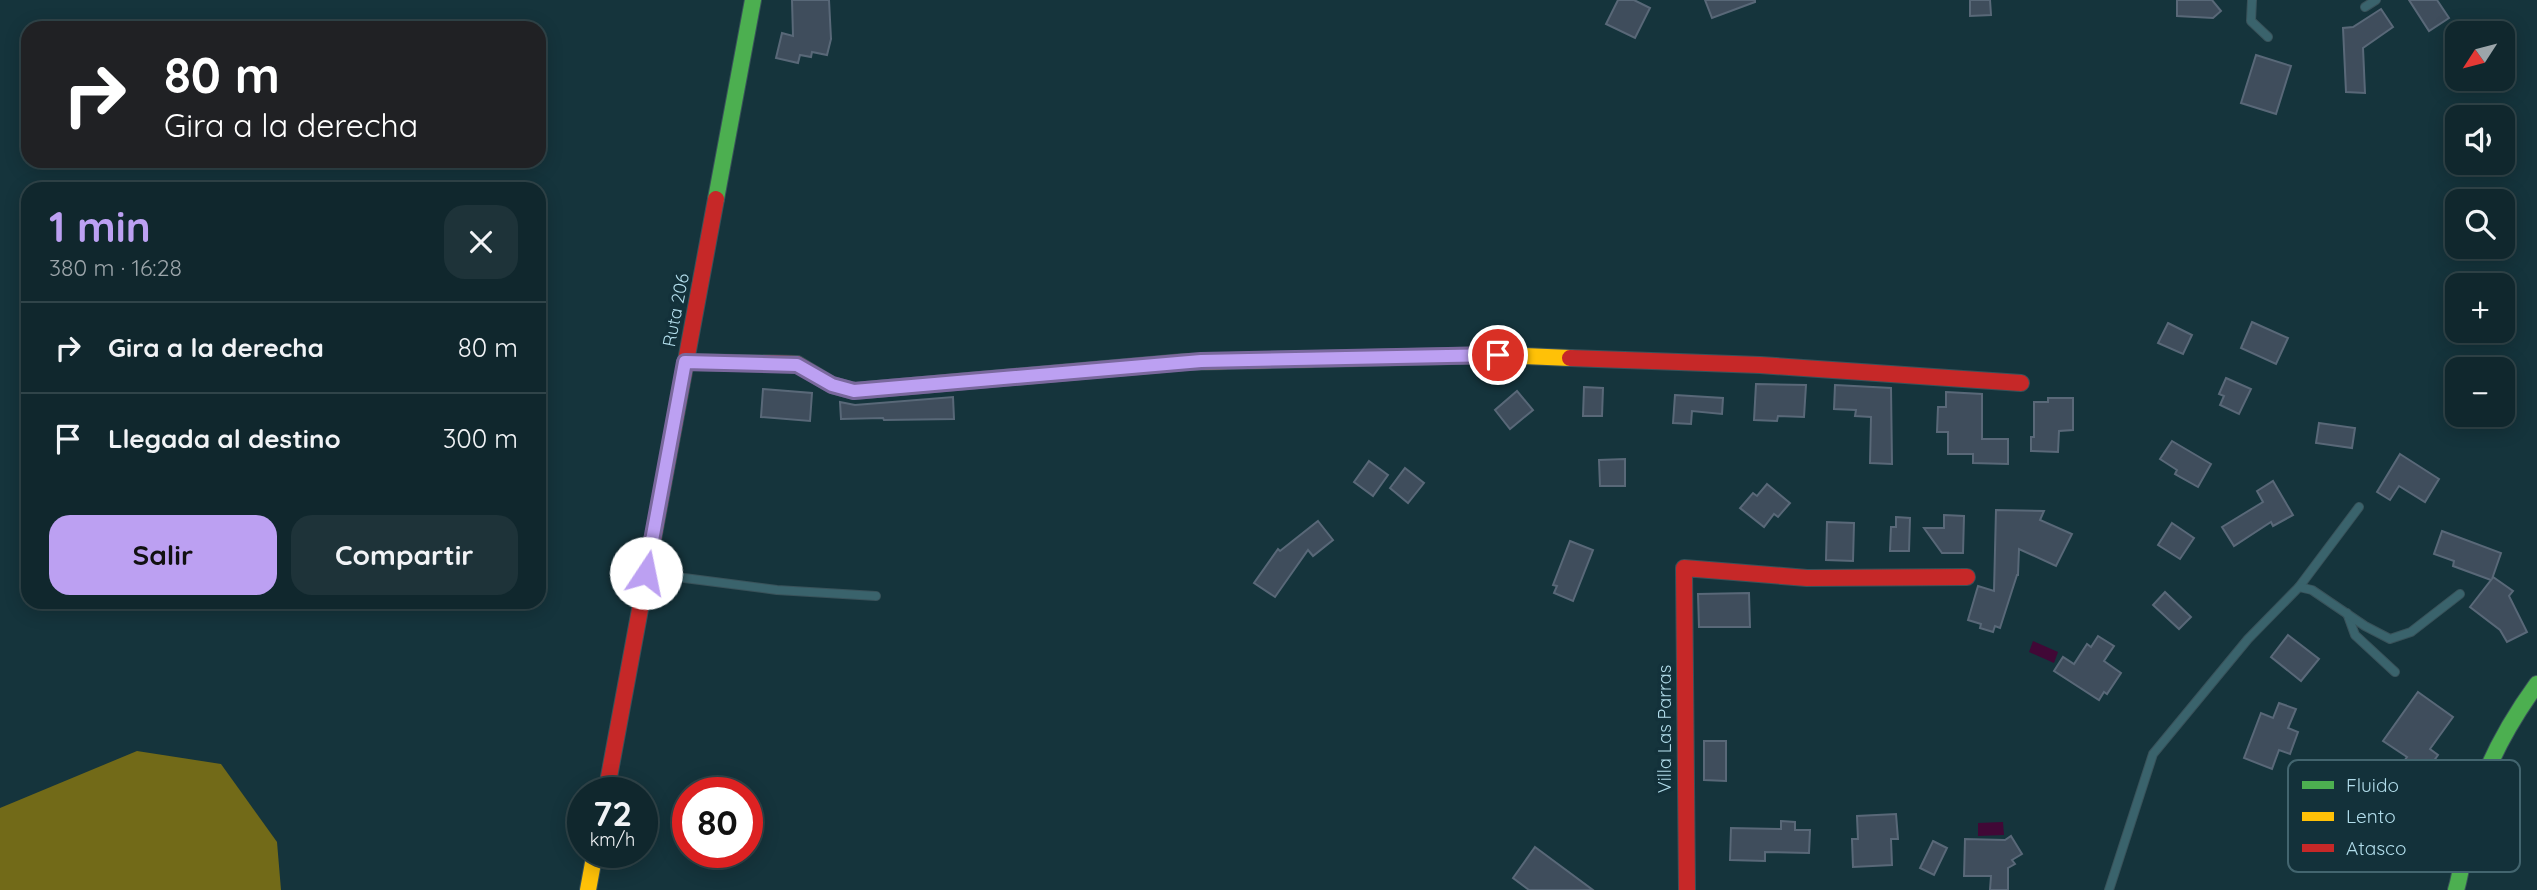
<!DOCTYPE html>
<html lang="es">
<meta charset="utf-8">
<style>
body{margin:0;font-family:Quicksand,sans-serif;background:#1e3339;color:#f1f3f6;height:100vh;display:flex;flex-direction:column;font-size:26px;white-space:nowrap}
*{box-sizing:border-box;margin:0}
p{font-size:23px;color:#9ca5aa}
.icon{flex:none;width:38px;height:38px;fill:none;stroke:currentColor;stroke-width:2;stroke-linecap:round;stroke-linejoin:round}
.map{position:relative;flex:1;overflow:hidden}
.sheet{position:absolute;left:21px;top:182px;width:525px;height:427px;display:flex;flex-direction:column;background:#10272d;border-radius:21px;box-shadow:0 4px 18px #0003,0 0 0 2px #304449}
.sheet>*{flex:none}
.hud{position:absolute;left:21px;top:21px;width:525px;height:147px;border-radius:21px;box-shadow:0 4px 18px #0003,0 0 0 2px #304449;background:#202124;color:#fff;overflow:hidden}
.needle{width:46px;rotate:234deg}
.buttons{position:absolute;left:2445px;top:21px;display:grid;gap:14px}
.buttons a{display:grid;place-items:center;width:70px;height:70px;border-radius:14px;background:#10272d;box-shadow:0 4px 18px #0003,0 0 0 2px #304449;font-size:35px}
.speed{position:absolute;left:567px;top:777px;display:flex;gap:14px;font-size:35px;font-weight:700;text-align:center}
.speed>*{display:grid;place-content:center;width:91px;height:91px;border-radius:50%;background:#10272d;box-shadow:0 4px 18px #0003,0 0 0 2px #304449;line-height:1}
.speed small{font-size:18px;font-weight:400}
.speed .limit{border:10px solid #d22;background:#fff;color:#111}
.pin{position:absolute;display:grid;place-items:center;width:60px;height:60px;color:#fff;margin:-30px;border:4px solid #fff;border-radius:50%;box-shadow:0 2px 7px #0007}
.me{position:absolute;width:77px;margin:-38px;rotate:11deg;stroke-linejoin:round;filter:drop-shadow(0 0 5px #0008)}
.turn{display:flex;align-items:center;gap:24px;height:147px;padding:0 28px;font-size:32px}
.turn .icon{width:91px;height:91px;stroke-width:2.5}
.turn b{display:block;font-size:49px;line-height:60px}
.round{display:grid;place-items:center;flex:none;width:74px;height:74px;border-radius:21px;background:#1e3339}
.overview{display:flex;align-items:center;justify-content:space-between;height:119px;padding:0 28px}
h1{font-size:42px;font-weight:700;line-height:52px;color:#bca0f2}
.action{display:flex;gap:14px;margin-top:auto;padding:14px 28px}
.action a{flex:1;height:80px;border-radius:21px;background:#bca0f2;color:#111;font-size:28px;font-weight:700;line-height:80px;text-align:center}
.action a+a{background:#1e3339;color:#f1f3f6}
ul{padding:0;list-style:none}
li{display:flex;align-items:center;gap:21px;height:91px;padding:0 28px;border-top:2px solid #304449}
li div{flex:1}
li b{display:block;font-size:26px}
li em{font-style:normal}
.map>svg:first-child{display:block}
</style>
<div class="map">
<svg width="2537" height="890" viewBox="0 0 2537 890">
<rect width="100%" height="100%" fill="#15343c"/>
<!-- forest -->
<polygon fill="#726a18" points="137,751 221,764 277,842 281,890 0,890 0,808"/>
<!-- water -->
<g fill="#410836">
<polygon points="2033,641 2058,652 2054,663 2029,652"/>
<polygon points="2003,822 2004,835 1978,836 1978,823"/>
</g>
<!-- building -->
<g fill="#3f4d5c" stroke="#596878" stroke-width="2">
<polygon points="792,0 829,0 831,39 827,55 812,52 811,57 800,55 798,63 776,58 782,33 793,36"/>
<polygon points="1618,0 1634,0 1650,8 1635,38 1606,24"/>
<polygon points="1705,0 1755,0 1755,2 1712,18"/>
<polygon points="1970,0 1990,0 1991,15 1970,16"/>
<polygon points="2177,0 2212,0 2221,11 2213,18 2177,16"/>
<polygon points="2409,0 2437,0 2449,18 2429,31"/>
<polygon points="2381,9 2393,27 2363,48 2365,93 2346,92 2343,28 2353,27"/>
<polygon points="2256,55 2291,66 2276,114 2241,103"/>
<polygon points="2252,322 2288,338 2276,364 2241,348"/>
<polygon points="2168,323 2192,335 2183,354 2158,343"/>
<polygon points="2226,378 2251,389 2239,414 2220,405 2224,396 2219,394"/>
<polygon points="1756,384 1806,385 1804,417 1778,416 1777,421 1754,420"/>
<polygon points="1835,385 1891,388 1892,464 1870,463 1871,417 1855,416 1856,410 1834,409"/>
<polygon points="1584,387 1603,388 1602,416 1583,416"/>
<polygon points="763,389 812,393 810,421 761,417"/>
<polygon points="1517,391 1533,410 1510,429 1495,410"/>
<polygon points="1946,392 1982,394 1982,439 2008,439 2008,464 1973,463 1973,454 1948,454 1948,432 1937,432 1938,407 1946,407"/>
<polygon points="1675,395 1723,398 1722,414 1692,411 1691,424 1673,423"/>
<polygon points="953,397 954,419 884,420 883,418 841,419 840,402 855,405"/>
<polygon points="2048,398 2073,398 2073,430 2059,431 2058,452 2031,451 2031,437 2034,437 2034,402 2048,402"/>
<polygon points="2319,423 2355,428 2352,448 2316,443"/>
<polygon points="2172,441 2211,464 2198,487 2175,474 2177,470 2160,459"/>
<polygon points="2400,454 2439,479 2425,502 2399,486 2390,500 2377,492"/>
<polygon points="1625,459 1625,486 1600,486 1599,460"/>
<polygon points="1369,461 1388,475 1373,496 1354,482"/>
<polygon points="1405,468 1424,483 1408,503 1390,488"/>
<polygon points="2273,481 2293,515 2273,526 2271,522 2234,546 2222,527 2263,502 2257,491"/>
<polygon points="1767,484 1790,503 1778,517 1774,514 1764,527 1740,508 1753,493 1757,496"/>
<polygon points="1996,510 2044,511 2040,520 2072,534 2056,566 2019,549 2018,575 2017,575 2000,628 1995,626 1993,632 1980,628 1981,624 1968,620 1978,586 1994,591"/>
<polygon points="1944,515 1964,516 1963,553 1942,553 1924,528 1944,528"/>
<polygon points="1896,517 1910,518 1909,551 1890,551 1891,527 1896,527"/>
<polygon points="1318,521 1333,540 1313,556 1308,550 1275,597 1254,583 1278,549 1280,551"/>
<polygon points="1827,522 1854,523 1853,561 1826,560"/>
<polygon points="2172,523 2194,538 2180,559 2158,545"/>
<polygon points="2442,531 2501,553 2492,579 2493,577 2513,591 2509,596 2527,632 2507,642 2500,630 2470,607 2491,580 2453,566 2454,561 2434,554"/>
<polygon points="1570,541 1593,550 1573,601 1554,593 1557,586 1553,585"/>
<polygon points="2165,592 2191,617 2179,629 2153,605"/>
<polygon points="1749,593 1750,627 1699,627 1698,594"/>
<polygon points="2288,635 2319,659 2301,681 2271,657"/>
<polygon points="2098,636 2114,646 2104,661 2121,673 2107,694 2104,692 2099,700 2054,671 2063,657 2074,664 2087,644 2091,647"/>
<polygon points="2418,692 2453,717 2430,749 2438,755 2414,789 2394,775 2407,757 2383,741"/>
<polygon points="2279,703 2296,709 2288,728 2298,732 2290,754 2279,750 2272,769 2244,758 2261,713 2273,718"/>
<polygon points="1704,741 1726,741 1726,781 1704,780"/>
<polygon points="1896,814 1898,839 1891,839 1892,865 1853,867 1852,839 1858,839 1857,816"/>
<polygon points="1781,821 1795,822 1795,830 1810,830 1809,853 1765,852 1765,861 1730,860 1731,828 1781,829"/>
<polygon points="2011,836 2022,854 2012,860 2015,864 2008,868 2008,890 1990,890 1991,876 1964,876 1965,839 2005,840"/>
<polygon points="1933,841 1947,848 1934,875 1920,868"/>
<polygon points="1535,847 1593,890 1529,890 1513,878"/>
</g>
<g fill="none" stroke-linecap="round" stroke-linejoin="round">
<defs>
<g id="lane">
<polyline points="2252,0 2251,21 2268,37"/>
<polyline points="2365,7 2376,0"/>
<polyline points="653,574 777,590 876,596"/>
<polyline points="2299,587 2359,507"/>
<polyline points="2347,613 2355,635 2395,672"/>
<polyline points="2109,890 2153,754 2248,639 2299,587 2312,590 2365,626 2390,639 2411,632 2460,594"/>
</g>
<g id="fast">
<polyline points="716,199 753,0"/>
<path d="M 2456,890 C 2462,871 2463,851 2467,831 C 2479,778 2505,728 2537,684"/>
</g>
<g id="slow">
<polyline points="1184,362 1498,355 1570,358"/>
<polyline points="588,890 595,852"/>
</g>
<g id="jam">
<polyline points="1570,358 1760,365 2021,383"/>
<polyline points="685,362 797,364 832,385 854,391 1184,362"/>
<polyline points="606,793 716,199"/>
<polyline points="1687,890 1684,568 1807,578 1967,577"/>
</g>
</defs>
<!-- lane casing -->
<use href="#lane" stroke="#39525a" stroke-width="10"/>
<!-- fast casing -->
<use href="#fast" stroke="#39525a" stroke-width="18"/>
<!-- slow casing -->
<use href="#slow" stroke="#39525a" stroke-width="18"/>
<!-- jam casing -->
<use href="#jam" stroke="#39525a" stroke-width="18"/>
<!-- lane -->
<use href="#lane" stroke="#3a636c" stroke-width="8"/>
<!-- fast -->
<use href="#fast" stroke="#4caf50" stroke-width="16"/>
<!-- slow -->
<use href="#slow" stroke="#ffc107" stroke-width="16"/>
<!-- jam -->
<use href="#jam" stroke="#c62828" stroke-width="16"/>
</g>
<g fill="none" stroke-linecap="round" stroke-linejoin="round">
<defs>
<polyline id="route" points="646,573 685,362 797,365 832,385 854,391 1201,361 1498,355"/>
</defs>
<!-- route casing -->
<use href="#route" stroke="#7a689d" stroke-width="18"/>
<!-- route -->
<use href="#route" stroke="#bca0f2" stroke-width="12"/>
</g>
<g text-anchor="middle" stroke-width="7" stroke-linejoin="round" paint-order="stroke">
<!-- street labels -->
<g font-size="18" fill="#b2ddeb" stroke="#13313a">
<text transform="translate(676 310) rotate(-79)" y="6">Ruta 206</text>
<text transform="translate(1665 729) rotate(-90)" y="6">Villa Las Parras</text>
</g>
</g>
<!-- legend -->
<rect x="2288" y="760" width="232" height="112" rx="10" fill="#13313a" stroke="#43656f" stroke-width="2"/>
<rect x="2302" y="781" width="32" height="8" fill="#4caf50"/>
<rect x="2302" y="812" width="32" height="9" fill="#ffc107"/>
<rect x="2302" y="844" width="32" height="8" fill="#c62828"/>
<g font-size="19" fill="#b2ddeb">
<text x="2346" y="792">Fluido</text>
<text x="2346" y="823">Lento</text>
<text x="2346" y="855">Atasco</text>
</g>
</svg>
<div class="buttons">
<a><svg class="needle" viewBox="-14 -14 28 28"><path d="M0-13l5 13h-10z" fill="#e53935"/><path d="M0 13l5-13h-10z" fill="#9ca5aa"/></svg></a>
<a><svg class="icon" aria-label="sound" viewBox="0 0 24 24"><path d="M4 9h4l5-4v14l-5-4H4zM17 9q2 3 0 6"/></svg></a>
<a><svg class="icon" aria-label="search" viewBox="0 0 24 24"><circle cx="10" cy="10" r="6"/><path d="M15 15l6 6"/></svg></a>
<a>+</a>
<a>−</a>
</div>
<div class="speed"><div>72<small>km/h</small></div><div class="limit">80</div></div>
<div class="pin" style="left:1498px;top:355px;background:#d93025"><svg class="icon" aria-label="arrive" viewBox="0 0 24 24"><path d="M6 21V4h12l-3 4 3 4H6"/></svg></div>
<svg class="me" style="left:646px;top:573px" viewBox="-20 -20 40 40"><circle r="19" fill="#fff"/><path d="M0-13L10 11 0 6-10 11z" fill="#bca0f2"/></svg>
<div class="hud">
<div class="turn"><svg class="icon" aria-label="right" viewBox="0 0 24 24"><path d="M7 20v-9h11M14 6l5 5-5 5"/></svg><div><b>80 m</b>Gira a la derecha</div></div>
</div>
<section class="sheet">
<div class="overview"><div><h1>1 min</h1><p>380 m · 16:28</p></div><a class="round"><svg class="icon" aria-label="close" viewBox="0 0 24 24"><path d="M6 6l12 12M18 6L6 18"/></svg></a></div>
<ul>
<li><svg class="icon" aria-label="right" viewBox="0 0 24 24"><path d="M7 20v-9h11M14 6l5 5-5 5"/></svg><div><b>Gira a la derecha</b></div><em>80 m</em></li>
<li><svg class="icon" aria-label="arrive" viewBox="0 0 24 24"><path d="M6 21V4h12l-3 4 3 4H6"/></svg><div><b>Llegada al destino</b></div><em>300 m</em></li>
</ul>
<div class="action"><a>Salir</a><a>Compartir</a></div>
</section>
</div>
